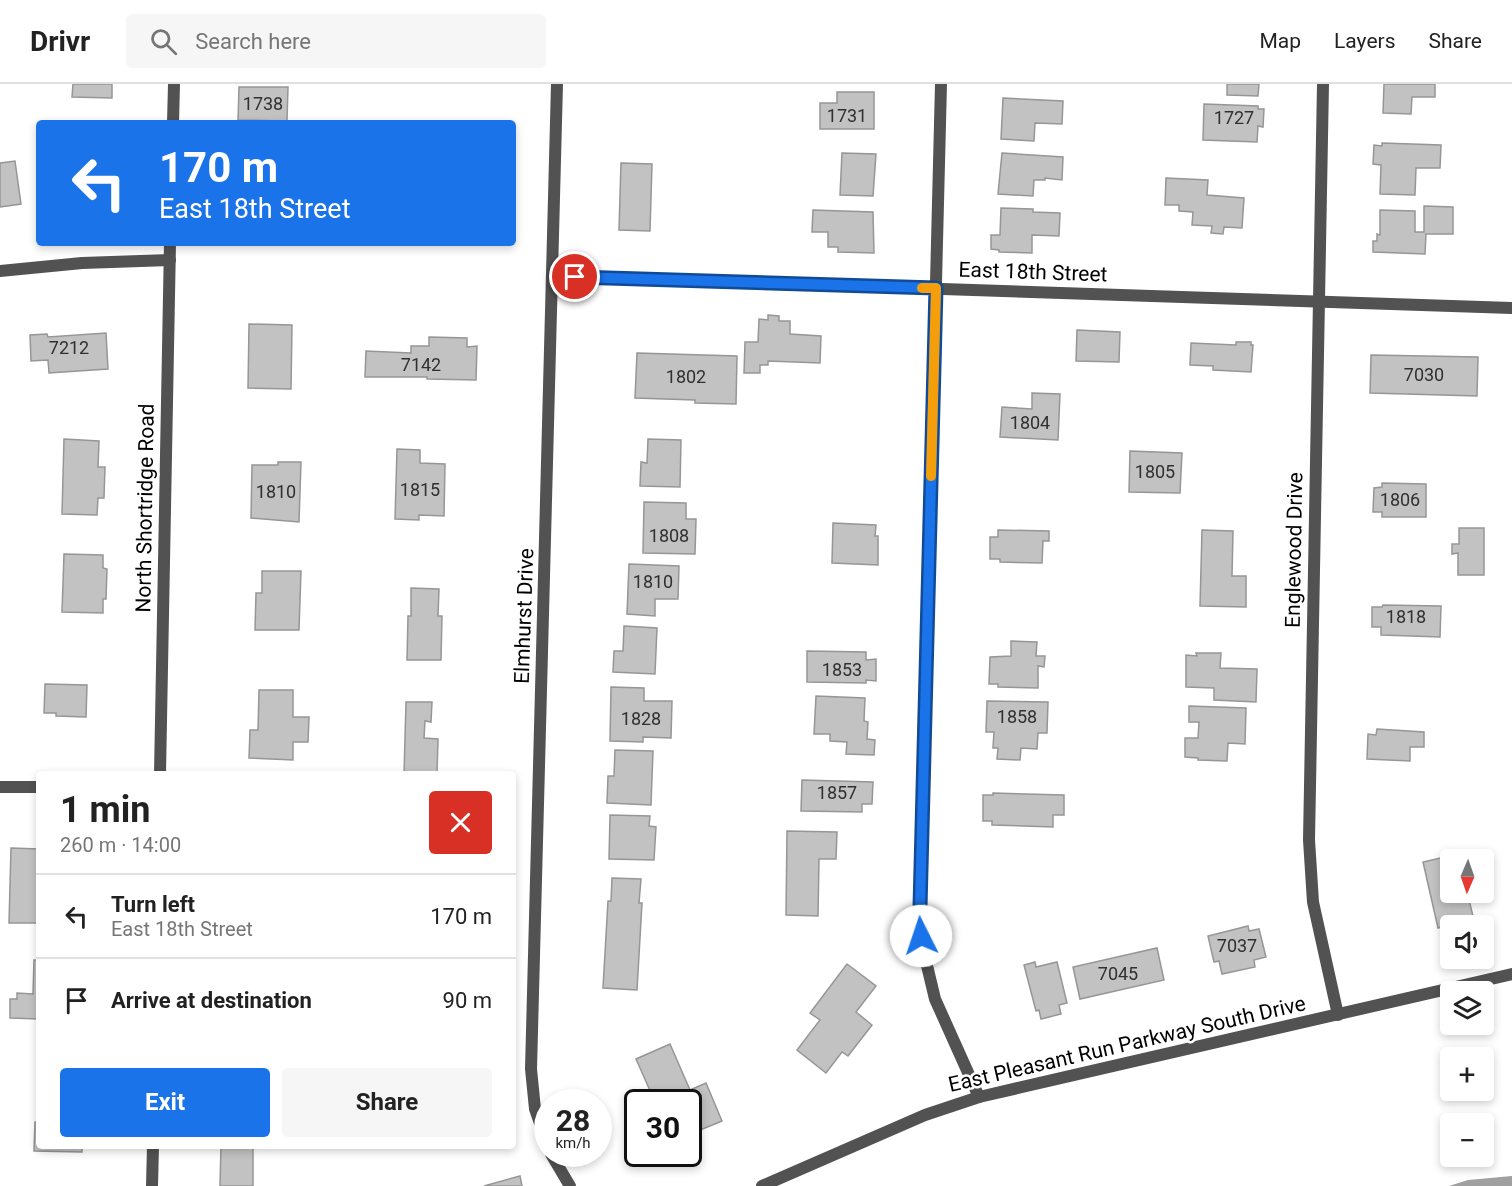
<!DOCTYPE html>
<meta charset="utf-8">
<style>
body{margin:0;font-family:Roboto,sans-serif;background:#f6f6f6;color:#222;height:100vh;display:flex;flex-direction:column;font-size:22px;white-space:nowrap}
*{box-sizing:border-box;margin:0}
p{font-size:20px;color:#767676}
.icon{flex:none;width:33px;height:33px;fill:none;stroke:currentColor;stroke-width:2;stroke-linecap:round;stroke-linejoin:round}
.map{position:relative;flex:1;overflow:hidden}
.side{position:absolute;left:36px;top:687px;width:480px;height:378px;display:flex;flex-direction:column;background:#fff;border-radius:6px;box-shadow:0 3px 9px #0003}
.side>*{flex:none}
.top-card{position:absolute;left:36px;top:36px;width:480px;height:126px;border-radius:6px;box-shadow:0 3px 9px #0003;background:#1a73e8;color:#fff;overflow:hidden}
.needle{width:39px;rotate:182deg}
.controls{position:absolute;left:1440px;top:765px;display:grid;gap:12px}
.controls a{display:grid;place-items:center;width:54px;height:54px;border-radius:6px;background:#fff;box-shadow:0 3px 9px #0003;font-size:30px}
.speed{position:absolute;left:534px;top:1005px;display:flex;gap:12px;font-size:30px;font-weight:700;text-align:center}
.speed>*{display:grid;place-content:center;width:78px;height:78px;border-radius:50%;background:#fff;box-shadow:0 3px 9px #0003;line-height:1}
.speed small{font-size:15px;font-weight:400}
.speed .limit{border:3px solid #111;border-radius:9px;background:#fff;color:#111}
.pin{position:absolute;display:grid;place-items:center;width:51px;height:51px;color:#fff;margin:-26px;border:3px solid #fff;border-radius:50%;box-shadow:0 2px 6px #0007}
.me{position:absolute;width:66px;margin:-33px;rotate:356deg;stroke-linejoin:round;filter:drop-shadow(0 0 4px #0008)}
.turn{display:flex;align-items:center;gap:21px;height:126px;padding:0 24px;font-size:27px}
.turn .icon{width:78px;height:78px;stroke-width:2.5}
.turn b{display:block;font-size:42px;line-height:51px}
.round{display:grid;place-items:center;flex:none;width:63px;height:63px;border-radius:6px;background:#f6f6f6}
.overview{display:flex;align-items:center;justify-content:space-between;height:102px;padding:0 24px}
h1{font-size:36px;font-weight:700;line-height:45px}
.primary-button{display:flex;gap:12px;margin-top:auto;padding:12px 24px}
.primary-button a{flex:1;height:69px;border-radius:6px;background:#1a73e8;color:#fff;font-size:24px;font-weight:700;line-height:69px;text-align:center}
.primary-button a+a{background:#f6f6f6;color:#222}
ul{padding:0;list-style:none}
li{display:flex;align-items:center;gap:18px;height:84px;padding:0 24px;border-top:2px solid #e0e0e0}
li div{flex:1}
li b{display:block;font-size:22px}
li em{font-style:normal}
header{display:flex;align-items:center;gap:36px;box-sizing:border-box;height:84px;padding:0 30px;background:#fff;border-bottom:2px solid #e0e0e0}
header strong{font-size:28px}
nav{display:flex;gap:33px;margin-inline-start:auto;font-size:21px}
.search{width:420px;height:54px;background:#f6f6f6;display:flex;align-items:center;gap:15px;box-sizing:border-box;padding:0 21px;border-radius:6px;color:#767676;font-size:22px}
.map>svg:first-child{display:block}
</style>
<header>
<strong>Drivr</strong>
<div class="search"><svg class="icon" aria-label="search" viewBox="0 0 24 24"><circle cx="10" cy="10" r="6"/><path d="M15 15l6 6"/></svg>Search here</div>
<nav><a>Map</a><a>Layers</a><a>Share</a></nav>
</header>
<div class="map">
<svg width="1512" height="1102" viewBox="0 0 1512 1102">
<rect width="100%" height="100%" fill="#fff"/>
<!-- water -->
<polygon fill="#a0a0a0" points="1512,1092 1512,1102 1449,1102 1468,1096"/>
<!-- building -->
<g fill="#c2c2c2" stroke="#969696" stroke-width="1.5">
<polygon points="73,0 112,0 112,14 72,13"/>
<polygon points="1227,0 1259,0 1258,12 1227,11"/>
<polygon points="1384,0 1435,0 1435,13 1412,13 1411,30 1383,29"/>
<polygon points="239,3 288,3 287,37 238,36"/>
<polygon points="837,8 874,8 874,45 820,45 820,19 837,19"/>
<polygon points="1003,14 1063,17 1062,40 1035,39 1034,57 1001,55"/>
<polygon points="1204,20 1258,22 1258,25 1264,25 1263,43 1258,42 1257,58 1203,56"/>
<polygon points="1382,59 1441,61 1440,84 1416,84 1415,111 1380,110 1381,81 1373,80 1374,61 1382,62"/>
<polygon points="842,69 876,70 873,112 840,111"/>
<polygon points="1002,69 1063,73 1062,96 1045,94 1045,96 1034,96 1033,112 998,110"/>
<polygon points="15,77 21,120 0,123 0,79"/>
<polygon points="621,79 652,80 650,147 619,146"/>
<polygon points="1166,94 1208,96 1207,111 1244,114 1242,144 1224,143 1223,150 1211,149 1212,142 1192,141 1193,128 1179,127 1179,121 1165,121"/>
<polygon points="1424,122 1453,123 1453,150 1426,150 1425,170 1373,168 1373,157 1377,157 1377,150 1380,151 1380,126 1415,127 1415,148 1424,148"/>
<polygon points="1001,124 1033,125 1033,128 1060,129 1059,152 1032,151 1032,169 999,168 999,166 991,165 991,151 1000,151"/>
<polygon points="813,126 873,128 874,169 838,168 838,163 828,163 828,148 812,148"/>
<polygon points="768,231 779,232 779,237 790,237 790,250 821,252 820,279 768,277 768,281 760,281 760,289 744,289 745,258 758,258 759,235 768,236"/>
<polygon points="249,240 292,241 291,305 248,304"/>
<polygon points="1077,246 1120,248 1119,278 1076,277"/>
<polygon points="106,249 108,285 49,289 48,276 31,277 30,251 47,250 48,253"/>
<polygon points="429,253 467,254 467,263 477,262 476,296 427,295 427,293 365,293 366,267 411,269 411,262 429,262"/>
<polygon points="1236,258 1251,258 1251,261 1253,261 1251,288 1213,286 1213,282 1190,281 1191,259 1236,261"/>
<polygon points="637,269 737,272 736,320 695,319 695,316 635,314"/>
<polygon points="1371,271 1478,273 1477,312 1370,309"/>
<polygon points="1032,309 1060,310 1058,356 1000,353 1002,323 1032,325"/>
<polygon points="64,355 99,357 98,383 105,383 104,414 98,414 97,431 62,430"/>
<polygon points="648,355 681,356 680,403 640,402 641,378 647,379"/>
<polygon points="397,365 420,366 420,379 445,380 444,432 419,431 419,436 395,435"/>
<polygon points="1130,367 1182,369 1180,409 1129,408"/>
<polygon points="278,378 301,378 299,438 251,434 252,381 278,381"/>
<polygon points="1382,399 1426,400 1426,433 1382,433 1382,428 1373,428 1374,404 1382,403"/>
<polygon points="644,418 686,419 686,435 696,435 695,470 643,469"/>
<polygon points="833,439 876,441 875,452 878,452 878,481 832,479"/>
<polygon points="1459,444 1484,444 1484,491 1458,491 1458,469 1452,470 1452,460 1459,460"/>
<polygon points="998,446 1049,447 1049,457 1043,457 1042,479 1000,478 1000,475 990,475 990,453 998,453"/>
<polygon points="1202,446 1233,447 1232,492 1246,492 1246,523 1200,522"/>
<polygon points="64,470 103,471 103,484 107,485 106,515 103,515 103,529 62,528"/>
<polygon points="629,480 679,482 678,515 655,515 655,532 627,530"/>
<polygon points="262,487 301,487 299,546 255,546 256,509 262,509"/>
<polygon points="411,504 439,505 438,532 442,532 441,576 407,576 408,532 411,532"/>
<polygon points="1383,521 1441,522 1440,553 1381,551 1381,543 1372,543 1372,523 1382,523"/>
<polygon points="624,542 657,544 655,590 613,588 614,567 623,567"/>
<polygon points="1011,557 1037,558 1036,572 1045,572 1044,583 1038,582 1038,604 998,603 998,600 989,600 990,573 1011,572"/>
<polygon points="807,567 866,568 866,576 876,575 876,597 866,596 866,599 807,598"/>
<polygon points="1196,569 1221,569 1220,584 1257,585 1256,618 1214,616 1214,604 1186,603 1186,571 1197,572"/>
<polygon points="45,600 87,601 86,633 56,632 56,629 44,629"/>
<polygon points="611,603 644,604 644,617 672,617 671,654 643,653 643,658 610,657"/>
<polygon points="259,606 293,606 293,633 309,633 308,658 293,658 293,676 249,674 250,646 258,646"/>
<polygon points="816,612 865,614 864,637 868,638 867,655 875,656 874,671 846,670 847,658 830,657 830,650 814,650"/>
<polygon points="987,617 1048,618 1047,649 1038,649 1037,665 1021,664 1020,676 997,675 998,664 993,664 994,648 986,648"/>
<polygon points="406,618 432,618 431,638 425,637 424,654 438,655 437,690 404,690"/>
<polygon points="1189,622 1246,624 1245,660 1228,659 1227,677 1198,676 1198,674 1185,673 1185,654 1198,654 1199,638 1189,638"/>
<polygon points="1377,645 1424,648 1424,663 1410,663 1410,677 1367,675 1368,650 1376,651"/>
<polygon points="615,666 653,667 651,721 607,719 608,692 614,692"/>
<polygon points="802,696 873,698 872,720 862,720 862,728 801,727"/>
<polygon points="993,709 1064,711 1064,731 1053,731 1053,743 992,741 992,737 983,737 983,711 993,711"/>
<polygon points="610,731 650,732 649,742 656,743 654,776 609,775"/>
<polygon points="787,747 837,748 836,775 819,775 818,832 786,831"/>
<polygon points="11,764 39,765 39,839 9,839"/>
<polygon points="1458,770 1460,776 1450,776 1450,808 1467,808 1475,840 1450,842 1450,845 1449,841 1438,844 1423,778"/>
<polygon points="612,794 641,795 639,819 642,819 637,906 603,904 608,817 611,817"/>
<polygon points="1248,842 1249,847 1259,845 1266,873 1254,876 1255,883 1222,890 1219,877 1214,878 1208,852"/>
<polygon points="1157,864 1164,896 1080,915 1073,883"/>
<polygon points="34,876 39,876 39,935 10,934 10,915 17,915 17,909 33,910"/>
<polygon points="1035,878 1036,883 1057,878 1067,919 1059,921 1061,930 1041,935 1039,926 1036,927 1024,881"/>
<polygon points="847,880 876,902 856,928 872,941 848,972 842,968 826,989 797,966 820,936 810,929"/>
<polygon points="670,960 690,1006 706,999 722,1037 688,1051 688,1018 655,1018 636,975"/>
<polygon points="35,1038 39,1038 39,1062 82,1062 82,1068 34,1067"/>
<polygon points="221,1062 253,1062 253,1102 220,1102"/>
<polygon points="520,1092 522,1102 484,1102"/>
</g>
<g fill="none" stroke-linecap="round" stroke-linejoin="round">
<!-- minor -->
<g stroke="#525252" stroke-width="12">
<polyline points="941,0 920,832 924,869 935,915 979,1013"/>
<polyline points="1323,0 1309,756 1313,818 1338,931"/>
<polyline points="173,39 174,0"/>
<polyline points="0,187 82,179 170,176"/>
<polyline points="552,192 1512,224"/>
<polyline points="160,690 170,159"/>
<polyline points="0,703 39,703"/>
<polyline points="548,1062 535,1025 531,985 557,0"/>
<polyline points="551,1070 570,1102"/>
<polyline points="152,1102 153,1062"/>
<polyline points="762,1102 925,1031 979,1013 1512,890"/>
</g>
</g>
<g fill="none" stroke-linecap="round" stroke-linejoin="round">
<defs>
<polyline id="route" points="575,193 936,204 920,823 921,852"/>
</defs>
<!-- route casing -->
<use href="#route" stroke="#114b97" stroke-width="15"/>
<!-- route -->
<use href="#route" stroke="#1a73e8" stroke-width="10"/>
<!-- slow -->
<polyline stroke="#f59e0b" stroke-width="10" points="922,204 936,204 931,392"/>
</g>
<g text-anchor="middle" stroke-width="5" stroke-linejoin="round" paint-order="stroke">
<!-- number labels -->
<g font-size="18" fill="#303030">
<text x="263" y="26">1738</text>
<text x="847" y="38">1731</text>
<text x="1234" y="40">1727</text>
<text x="69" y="270">7212</text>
<text x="421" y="287">7142</text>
<text x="1424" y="297">7030</text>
<text x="686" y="299">1802</text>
<text x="1030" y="345">1804</text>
<text x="1155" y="394">1805</text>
<text x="420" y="412">1815</text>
<text x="276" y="414">1810</text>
<text x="1400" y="422">1806</text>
<text x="669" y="458">1808</text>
<text x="653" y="504">1810</text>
<text x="1406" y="539">1818</text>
<text x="842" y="592">1853</text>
<text x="1017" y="639">1858</text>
<text x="641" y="641">1828</text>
<text x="837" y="715">1857</text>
<text x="1237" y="868">7037</text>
<text x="1118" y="896">7045</text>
</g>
<!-- street labels -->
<g font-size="21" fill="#000" stroke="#fff">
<text transform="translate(1033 188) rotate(2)" y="7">East 18th Street</text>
<text transform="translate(145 424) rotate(-89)" y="7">North Shortridge Road</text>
<text transform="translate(1294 466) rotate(-89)" y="7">Englewood Drive</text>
<text transform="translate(524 532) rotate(-88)" y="7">Elmhurst Drive</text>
<text transform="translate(1127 960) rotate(-13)" y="7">East Pleasant Run Parkway South Drive</text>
</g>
</g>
</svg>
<div class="controls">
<a><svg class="needle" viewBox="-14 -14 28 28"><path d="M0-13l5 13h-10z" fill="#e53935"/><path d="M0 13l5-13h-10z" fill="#767676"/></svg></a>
<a><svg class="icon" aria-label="sound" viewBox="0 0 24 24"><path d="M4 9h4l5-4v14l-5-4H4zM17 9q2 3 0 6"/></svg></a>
<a><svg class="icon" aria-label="layers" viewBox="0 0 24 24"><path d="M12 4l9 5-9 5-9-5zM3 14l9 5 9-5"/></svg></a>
<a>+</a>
<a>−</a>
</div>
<div class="speed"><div>28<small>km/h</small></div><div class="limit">30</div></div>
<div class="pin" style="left:575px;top:193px;background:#d93025"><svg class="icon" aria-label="arrive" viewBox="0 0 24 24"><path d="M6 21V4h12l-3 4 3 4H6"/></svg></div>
<svg class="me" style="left:921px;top:852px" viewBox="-20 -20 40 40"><circle r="19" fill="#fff"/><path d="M0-13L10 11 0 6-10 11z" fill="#1a73e8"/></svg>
<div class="top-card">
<div class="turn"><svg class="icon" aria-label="left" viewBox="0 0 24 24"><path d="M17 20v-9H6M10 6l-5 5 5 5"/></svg><div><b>170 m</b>East 18th Street</div></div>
</div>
<section class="side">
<div class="overview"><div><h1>1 min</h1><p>260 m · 14:00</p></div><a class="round" style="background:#d93025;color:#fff"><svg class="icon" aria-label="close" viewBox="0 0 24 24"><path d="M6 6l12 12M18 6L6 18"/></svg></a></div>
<ul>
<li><svg class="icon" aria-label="left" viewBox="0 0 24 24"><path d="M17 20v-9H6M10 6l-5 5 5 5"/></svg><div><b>Turn left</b><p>East 18th Street</p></div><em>170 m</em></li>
<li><svg class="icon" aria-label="arrive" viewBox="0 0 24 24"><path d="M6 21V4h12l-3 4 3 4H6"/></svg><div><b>Arrive at destination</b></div><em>90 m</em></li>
</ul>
<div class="primary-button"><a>Exit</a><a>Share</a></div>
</section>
</div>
